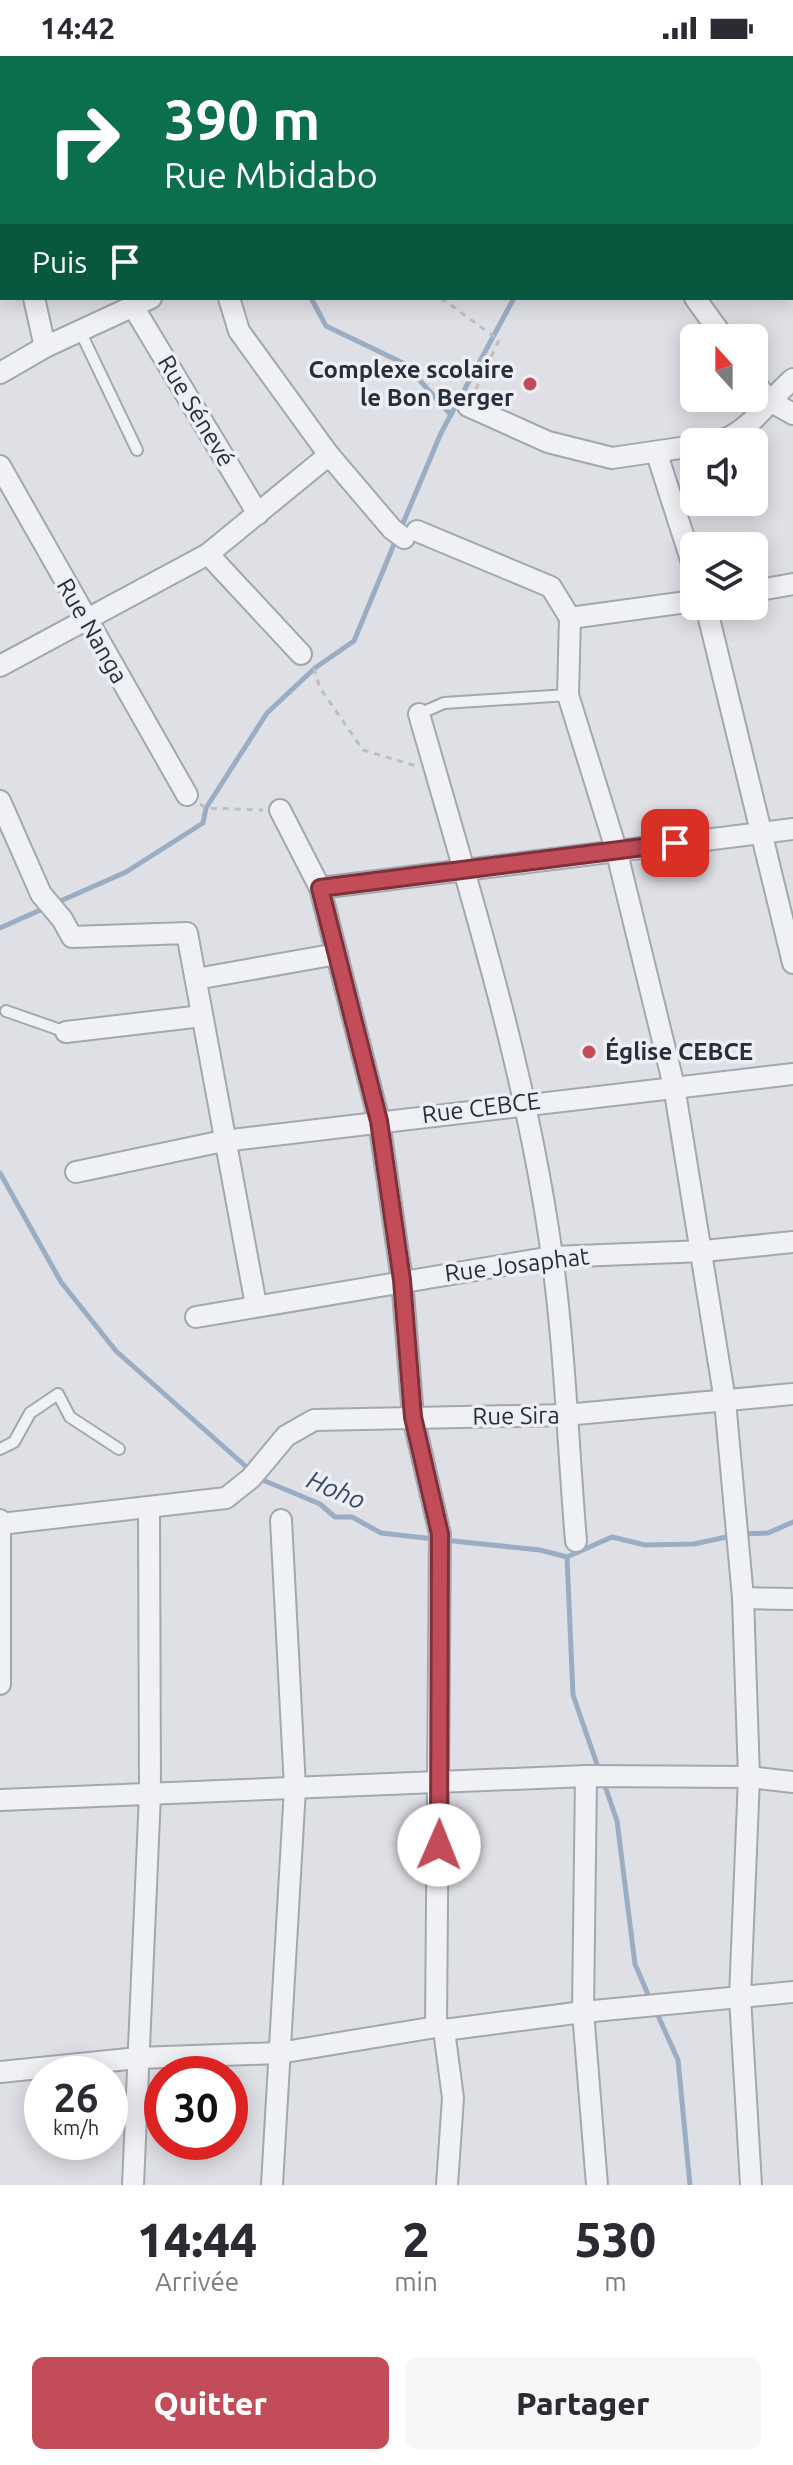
<!DOCTYPE html>
<html lang="fr">
<meta charset="utf-8">
<style>
body{margin:0;font-family:Ubuntu,sans-serif;background:#f7f7f7;color:#2b2b33;height:100vh;display:flex;flex-direction:column;font-size:30px;white-space:nowrap}
*{box-sizing:border-box;margin:0}
p{font-size:26px;color:#7c7c81}
.icon{flex:none;width:44px;height:44px;fill:none;stroke:currentColor;stroke-width:2;stroke-linecap:round;stroke-linejoin:round}
.map{position:relative;height:2129px;overflow:hidden}
.details{display:flex;flex-direction:column;background:#fff;flex:1}
.details>*{flex:none}
.banner{position:absolute;left:0px;top:0px;width:794px;height:244px;box-shadow:0 4px 20px #0003;background:#0b6e4f;color:#fff;overflow:hidden}
.needle{width:52px;rotate:339deg}
.buttons{position:absolute;left:680px;top:268px;display:grid;gap:16px}
.buttons a{display:grid;place-items:center;width:88px;height:88px;border-radius:12px;background:#fff;box-shadow:0 4px 20px #0003;font-size:40px}
.speed{position:absolute;left:24px;top:2000px;display:flex;gap:16px;font-size:40px;font-weight:700;text-align:center}
.speed>*{display:grid;place-content:center;width:104px;height:104px;border-radius:50%;background:#fff;box-shadow:0 4px 20px #0003;line-height:1}
.speed small{font-size:20px;font-weight:400}
.speed .limit{border:12px solid #d22;background:#fff;color:#111}
.pin{position:absolute;display:grid;place-items:center;width:68px;height:68px;color:#fff;margin:-34px;border-radius:16px;box-shadow:0 4px 12px #0006}
.me{position:absolute;width:88px;margin:-44px;rotate:1deg;stroke-linejoin:round;filter:drop-shadow(0 0 6px #0008)}
.turn{display:flex;align-items:center;gap:28px;height:168px;padding:0 32px;font-size:36px}
.turn .icon{width:104px;height:104px;stroke-width:2.5}
.turn b{display:block;font-size:56px;line-height:68px}
.then{display:flex;align-items:center;height:76px;padding:0 32px;background:#0003;gap:16px;font-size:30px}
.eta{display:flex;justify-content:space-evenly;align-items:center;height:136px;text-align:center}
.eta b{font-size:48px;font-weight:800;line-height:56px}
.button{display:flex;gap:16px;margin-top:auto;padding:16px 32px}
.button a{flex:1;height:92px;border-radius:12px;background:#c24c58;color:#fff;font-size:32px;font-weight:800;line-height:92px;text-align:center}
.button a+a{background:#f7f7f7;color:#2b2b33}
.status{display:flex;justify-content:space-between;align-items:center;height:56px;padding:0 40px;background:#fff;direction:ltr}
.status svg{height:22px;fill:currentColor}
.map>svg:first-child{display:block}
</style>
<div class="status"><b>14:42</b><svg viewBox="0 0 49 12"><path d="M0 12V9h3v3zM5 12V6h3v6zM10 12V3h3v9zM15 12V0h3v12zM26 1h20v11H26zM47 4h2v5h-2z"/></svg></div>
<div class="map">
<svg width="793" height="2129" viewBox="0 0 793 2129">
<rect width="100%" height="100%" fill="#dee0e6"/>
<g fill="none" stroke-linecap="round" stroke-linejoin="round">
<!-- stream -->
<g stroke="#9badc3" stroke-width="5">
<polyline points="713,2 715,0"/>
<polyline points="311,242 326,270 405,308 451,359"/>
<polyline points="401,472 441,377 514,242"/>
<polyline points="56,847 126,816 203,767 206,752 267,657 315,612 354,585 397,481"/>
<polyline points="0,872 47,851"/>
<polyline points="0,1117 61,1226 116,1295 251,1415"/>
<polyline points="258,1422 320,1448 335,1461 352,1461 381,1477 434,1483"/>
<polyline points="741,1478 768,1477 793,1466"/>
<polyline points="444,1484 540,1494 567,1501 612,1481 645,1489 694,1488 731,1480"/>
<polyline points="567,1501 573,1639 599,1714"/>
<polyline points="604,1727 617,1765 635,1908 650,1943"/>
<polyline points="656,1955 678,2004 690,2129"/>
</g>
<defs>
<g id="lane">
<polyline points="792,135 793,134"/>
<polyline points="80,275 137,394"/>
<polyline points="419,658 444,647 568,639"/>
<polyline points="6,955 66,976"/>
<polyline points="0,1393 14,1386 30,1357 58,1338 70,1361 119,1393"/>
</g>
<g id="street">
<polyline points="118,0 119,2"/>
<polyline points="275,0 276,2"/>
<polyline points="410,0 411,2"/>
<polyline points="495,0 496,2"/>
<polyline points="370,2 374,0"/>
<polyline points="0,49 2,48"/>
<polyline points="792,78 793,79"/>
<polyline points="0,89 2,98"/>
<polyline points="34,242 45,291"/>
<polyline points="229,242 239,275 329,399 392,473 404,482"/>
<polyline points="695,242 724,282"/>
<polyline points="134,252 258,458"/>
<polyline points="0,317 45,291 151,242"/>
<polyline points="754,325 768,344 793,358"/>
<polyline points="468,350 548,386 612,402 694,390"/>
<path d="M 716,386 C 748,379 768,344 793,323"/>
<polyline points="657,398 694,513"/>
<polyline points="0,410 187,739"/>
<polyline points="417,475 551,531 570,562"/>
<polyline points="208,498 301,598"/>
<polyline points="754,535 793,528"/>
<polyline points="706,550 793,907"/>
<polyline points="570,562 568,639 616,793 674,1030 725,1345 743,1542 749,1721 740,1941 751,2129"/>
<polyline points="570,562 694,545"/>
<polyline points="0,610 208,498 329,399"/>
<path d="M 419,658 C 470,836 527,1017 552,1200 C 565,1294 568,1390 576,1485"/>
<polyline points="0,745 41,838 62,863 72,881 187,877 256,1249"/>
<polyline points="280,754 320,832 379,1065 402,1224 413,1361 440,1478 436,1971"/>
<polyline points="320,832 793,773"/>
<polyline points="196,923 337,898"/>
<polyline points="66,976 202,960"/>
<polyline points="76,1116 223,1085 793,1018"/>
<polyline points="196,1261 552,1201 704,1195 793,1186"/>
<polyline points="0,1464 0,1628"/>
<polyline points="0,1468 226,1442 251,1422 286,1380 314,1364 565,1359 793,1338"/>
<polyline points="743,1542 793,1543"/>
<polyline points="586,1720 583,1956 597,2129"/>
<polyline points="0,1744 586,1720 749,1721 793,1726"/>
<polyline points="444,1974 453,2042 447,2129"/>
<polyline points="0,2016 138,2002 279,1997 436,1971 444,1974 583,1956 793,1936"/>
<polyline points="133,2129 150,1738 149,1453"/>
<polyline points="272,2129 295,1732 281,1464"/>
</g>
</defs>
<!-- lane casing -->
<use href="#lane" stroke="#a4a7af" stroke-width="14"/>
<!-- street casing -->
<use href="#street" stroke="#a4a7af" stroke-width="24"/>
<!-- path -->
<g stroke="#bcbec5" stroke-width="3" stroke-dasharray="6 6" stroke-linecap="butt">
<polyline points="441,242 499,284 475,335"/>
<polyline points="314,612 320,632 363,694 416,710"/>
<polyline points="200,748 206,752 263,754"/>
</g>
<!-- lane -->
<use href="#lane" stroke="#f0f1f5" stroke-width="10"/>
<!-- street -->
<use href="#street" stroke="#f0f1f5" stroke-width="20"/>
</g>
<g fill="none" stroke-linecap="round" stroke-linejoin="round">
<defs>
<polyline id="route" points="439,1789 440,1478 413,1361 402,1224 379,1065 320,832 675,787"/>
</defs>
<!-- route casing -->
<use href="#route" stroke="#7e3139" stroke-width="20"/>
<!-- route -->
<use href="#route" stroke="#c24c58" stroke-width="14"/>
</g>
<!-- markers -->
<g fill="#c24c58" stroke="#edeff4" stroke-width="3">
<circle cx="530" cy="328" r="8"/>
<circle cx="589" cy="996" r="8"/>
</g>
<g text-anchor="middle" stroke-width="7" stroke-linejoin="round" paint-order="stroke">
<!-- poi labels -->
<g font-size="24" font-weight="bold" fill="#282e3b" stroke="#edeff4" text-anchor="end">
<text x="514" y="322">Complexe scolaire<tspan x="514" dy="28">le Bon Berger</tspan></text>
<text x="605" y="1004" text-anchor="start">Église CEBCE</text>
</g>
<!-- street labels -->
<g font-size="24" fill="#282e3b" stroke="#edeff4">
<text transform="translate(196 355) rotate(59)" y="8">Rue Sénevé</text>
<text transform="translate(92 575) rotate(60)" y="8">Rue Nanga</text>
<text transform="translate(481 1052) rotate(-7)" y="8">Rue CEBCE</text>
<text transform="translate(517 1209) rotate(-7)" y="8">Rue Josaphat</text>
<text transform="translate(516 1360) rotate(-1)" y="8">Rue Sira</text>
</g>
<!-- water labels -->
<g font-size="26" font-style="italic" fill="#364c6c" stroke="#edeff4">
<text transform="translate(336 1434) rotate(23)" y="9">Hoho</text>
</g>
</g>
</svg>
<div class="buttons">
<a><svg class="needle" viewBox="-14 -14 28 28"><path d="M0-13l5 13h-10z" fill="#e53935"/><path d="M0 13l5-13h-10z" fill="#7c7c81"/></svg></a>
<a><svg class="icon" aria-label="sound" viewBox="0 0 24 24"><path d="M4 9h4l5-4v14l-5-4H4zM17 9q2 3 0 6"/></svg></a>
<a><svg class="icon" aria-label="layers" viewBox="0 0 24 24"><path d="M12 4l9 5-9 5-9-5zM3 14l9 5 9-5"/></svg></a>
</div>
<div class="speed"><div>26<small>km/h</small></div><div class="limit">30</div></div>
<div class="pin" style="left:675px;top:787px;background:#d93025"><svg class="icon" aria-label="arrive" viewBox="0 0 24 24"><path d="M6 21V4h12l-3 4 3 4H6"/></svg></div>
<svg class="me" style="left:439px;top:1789px" viewBox="-20 -20 40 40"><circle r="19" fill="#fff"/><path d="M0-13L10 11 0 6-10 11z" fill="#c24c58"/></svg>
<div class="banner">
<div class="turn"><svg class="icon" aria-label="right" viewBox="0 0 24 24"><path d="M7 20v-9h11M14 6l5 5-5 5"/></svg><div><b>390 m</b>Rue Mbidabo</div></div>
<div class="then">Puis<svg class="icon" aria-label="arrive" viewBox="0 0 24 24"><path d="M6 21V4h12l-3 4 3 4H6"/></svg></div>
</div>
</div>
<section class="details">
<div class="eta">
<div><b>14:44</b><p>Arrivée</p></div>
<div><b>2</b><p>min</p></div>
<div><b>530</b><p>m</p></div>
</div>
<div class="button"><a>Quitter</a><a>Partager</a></div>
</section>
